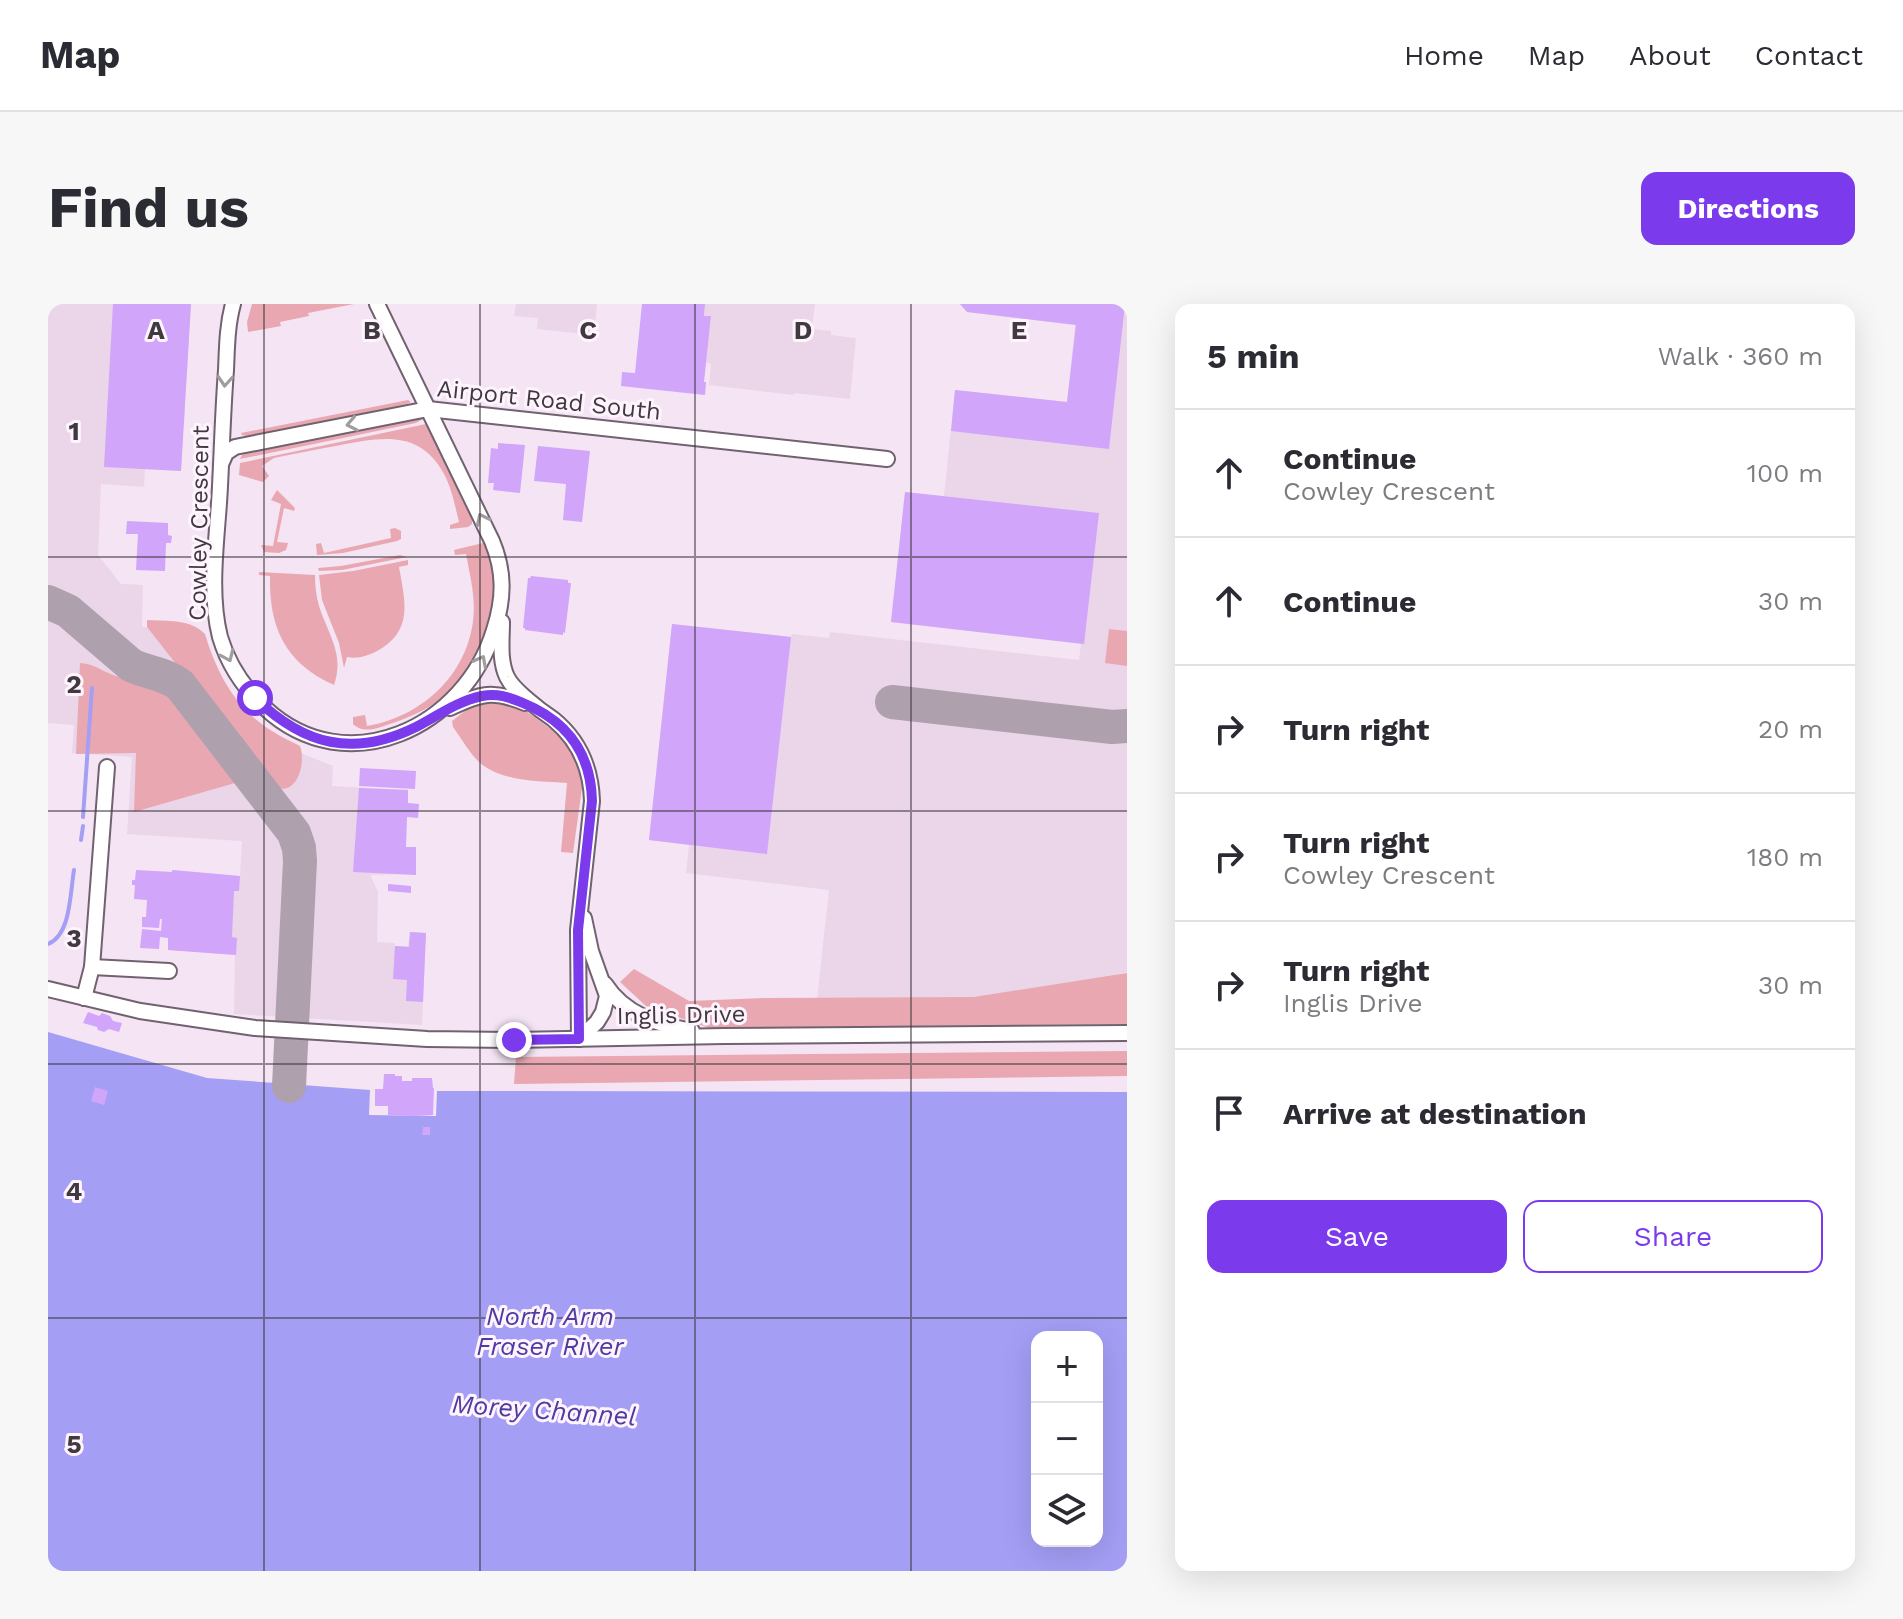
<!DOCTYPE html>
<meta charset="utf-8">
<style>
body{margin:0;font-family:"Work Sans",sans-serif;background:#f7f7f7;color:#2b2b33}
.controls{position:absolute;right:24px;bottom:24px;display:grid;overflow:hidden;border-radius:16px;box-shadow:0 8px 32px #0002}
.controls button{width:72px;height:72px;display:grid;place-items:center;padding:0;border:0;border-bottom:2px solid #e1e1e2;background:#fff;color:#2b2b33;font:40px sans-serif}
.stop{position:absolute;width:24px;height:24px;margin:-18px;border:6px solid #7c3aed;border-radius:50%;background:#fff}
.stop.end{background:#7c3aed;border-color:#fff;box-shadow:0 2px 8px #0008}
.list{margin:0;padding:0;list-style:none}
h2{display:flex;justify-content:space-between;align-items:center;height:104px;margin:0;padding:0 32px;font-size:34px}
h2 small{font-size:26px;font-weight:400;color:#7c7c81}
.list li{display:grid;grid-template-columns:52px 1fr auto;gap:24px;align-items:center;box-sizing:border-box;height:128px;padding:0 32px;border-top:2px solid #e1e1e2}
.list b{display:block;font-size:30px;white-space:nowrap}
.list p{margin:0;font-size:26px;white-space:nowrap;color:#7c7c81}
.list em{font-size:26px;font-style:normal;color:#7c7c81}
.actions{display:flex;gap:16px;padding:24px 32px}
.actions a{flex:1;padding:18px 0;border:2px solid #7c3aed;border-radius:16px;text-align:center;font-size:28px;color:#7c3aed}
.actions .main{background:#7c3aed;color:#fff}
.icon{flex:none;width:44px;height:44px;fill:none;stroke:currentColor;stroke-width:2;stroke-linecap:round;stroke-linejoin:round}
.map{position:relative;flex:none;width:1079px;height:1267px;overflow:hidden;border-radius:16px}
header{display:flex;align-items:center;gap:48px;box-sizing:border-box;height:112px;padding:0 40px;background:#fff;border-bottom:2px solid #e1e1e2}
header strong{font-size:38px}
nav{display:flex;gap:44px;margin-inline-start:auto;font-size:28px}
.intro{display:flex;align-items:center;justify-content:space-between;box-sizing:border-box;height:192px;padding:0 48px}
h1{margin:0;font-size:56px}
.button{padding:20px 36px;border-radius:16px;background:#7c3aed;color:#fff;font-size:28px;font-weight:700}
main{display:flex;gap:48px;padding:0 48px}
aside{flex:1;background:#fff;border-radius:16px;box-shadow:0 8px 32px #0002}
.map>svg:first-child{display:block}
.built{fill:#ebd5e9}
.green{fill:#e9a8b1}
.water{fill:#a49ef5;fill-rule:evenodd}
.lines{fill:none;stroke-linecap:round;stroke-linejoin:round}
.stream{stroke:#a49ef5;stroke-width:4}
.taxiway{stroke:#aea0ac;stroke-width:34}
.building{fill:#d0a5fa}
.minor-casing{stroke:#70626f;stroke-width:18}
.minor{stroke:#fff;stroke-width:14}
.oneway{stroke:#a09c9f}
.route{stroke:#7c3aed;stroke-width:10}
.grid{fill:none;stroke:#40393f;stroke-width:2;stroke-opacity:0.55}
.labels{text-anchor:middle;stroke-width:6;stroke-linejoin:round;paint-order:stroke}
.street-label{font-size:24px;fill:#40393f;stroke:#fef4fe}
.water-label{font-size:26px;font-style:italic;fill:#4e3ca1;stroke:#fef4fe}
.grid-label{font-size:26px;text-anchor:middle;font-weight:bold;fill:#40393f;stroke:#fef4fe;stroke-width:6;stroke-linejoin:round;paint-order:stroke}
</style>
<header>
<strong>Map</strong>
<nav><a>Home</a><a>Map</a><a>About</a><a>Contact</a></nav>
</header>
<div class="intro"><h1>Find us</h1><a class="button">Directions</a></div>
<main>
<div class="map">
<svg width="1079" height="1267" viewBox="0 0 1079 1267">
<rect width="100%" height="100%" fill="#f5e4f4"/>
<!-- built -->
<g class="built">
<path d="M0,0H143L133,167L97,165L96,183L53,180L50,251L73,280L95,281L94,323L145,327L183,395L235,440L255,450L285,462L284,482L360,486L356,570L322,571L330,588L329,638L347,639V642H360L362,628L378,629L374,721L186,710L187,651L120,646L124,566L192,572L194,537L79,530L84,453L24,449L26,421L0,419Z"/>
<path d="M468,0H549L546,31L489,25L490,14L466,12Z"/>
<path d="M657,0H767L764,25L783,27V31L808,34L802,95L746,89L745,91L661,81L663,60L658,58L663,13L656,12Z"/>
<path d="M912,0H1079V668L996,689L939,698L769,696L781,586L638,569L641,541L601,536L624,320L743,333L744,330L781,334L782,328L1031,356L1033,340L843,318L857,188L896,192L907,86L1019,98L1027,21L919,8Z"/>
</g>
<!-- green -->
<g class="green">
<path d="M204,0H306L260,9L261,12L232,18L233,22L200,28L199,18Z"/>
<path d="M360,96L363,98L359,100L202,133L194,131L193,129Z"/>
<path d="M369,114L375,115L368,119L192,155L194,151L200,148Z"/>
<path d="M378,120L424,214V220L420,223L402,225V221L411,218C407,202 404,185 396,170C372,126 335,133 293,141C271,145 249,149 226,154L214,162L221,172L215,178L191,171L192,159Z"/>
<path d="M229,186L247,204L246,207L236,204L229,238L240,239L238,246L231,249L216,248L213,241L225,242L233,200L223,196Z"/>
<path d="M347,224L353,227V235L349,237L295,249L269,251L268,240L273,239L276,249L343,234L342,225Z"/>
<path d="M435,239C464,281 436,354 404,386C389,401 365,412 345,419C332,423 316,431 305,420V413L317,411L319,422C372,413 418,373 425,317C428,294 422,272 418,250L407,251L406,246Z"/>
<path d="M352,251L359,253L294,266L271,267L270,264L293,262Z"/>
<path d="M360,256V261L351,263C357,297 366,327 329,347C319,352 311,355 299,353L296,364L291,339L274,296L271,271L305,267Z"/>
<path d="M211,268L267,271C267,281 268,292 271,302C280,330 297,351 286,381C237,359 221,324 222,272L211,271Z"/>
<path d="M99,316C119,317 143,315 157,330C169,370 188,405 224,427C233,433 243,437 252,442C259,461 247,498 222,480L99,323Z"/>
<path d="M1061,325L1079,327V362L1057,359Z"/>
<path d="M32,359C45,359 55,368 68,372C87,377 107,379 127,382L194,477L86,508L88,449L28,450Z"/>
<path d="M440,396L470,401L508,429L527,451L535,477L525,549L513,548L519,479C491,477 455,478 432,459C422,450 413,434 405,423L404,417L426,400Z"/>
<path d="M586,665L641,697L717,694L926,693L1079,669V720L661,724L598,702L572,678Z"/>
<path d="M1079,747V772L466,780L468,753Z"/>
</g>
<!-- water -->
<path class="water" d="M0,728L159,774L322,786L321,811L388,812L389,787L1079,788V1267H0ZM989,1033H1049V1237H989Z"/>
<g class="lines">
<!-- stream -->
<g class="stream">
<path d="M35,513L44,384"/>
<path d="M33,536L35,522"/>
<path d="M0,640C23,631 22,589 26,566"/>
</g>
<!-- taxiway -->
<g class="taxiway">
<path d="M0,298L20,307L83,361C99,369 117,369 132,381L246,529L251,544L252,557L241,782"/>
<path d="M844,398L1064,423L1079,422"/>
</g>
</g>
<!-- building -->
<g class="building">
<path d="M65,0H143L133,167L56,163Z"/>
<path d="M594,0H657L656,12H663L656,78H658L657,91L573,82L574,68L587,69Z"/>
<path d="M912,0H1077L1061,145L903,127L907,86L1019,98L1028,21L919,8Z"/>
<path d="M450,139L477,141L472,189L445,186L446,179H440L443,144L450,145Z"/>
<path d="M490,142L542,147L534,218L515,216L518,180L486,177Z"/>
<path d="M857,188L1051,209L1036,340L843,318Z"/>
<path d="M79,217L120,219V231L124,232L123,239H118L117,267L88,266L90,230H78Z"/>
<path d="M483,272L520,276V279H523L517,329L515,328V331L477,326V324H475L480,274H482Z"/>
<path d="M624,320L743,333L719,550L601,536Z"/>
<path d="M312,464L368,467L367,485L311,482Z"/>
<path d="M311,484L360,486V499L371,500L370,514L359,513L358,543H368V571L305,568Z"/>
<path d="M88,566L124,568V566L192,572L191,587H186L184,633L189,634L188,651L120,646V634L112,633L111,645L92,644L94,625L113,627L114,615H112L111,624L94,623V613H98L99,596L86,595L87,581H84V576H87Z"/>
<path d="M340,580L363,582V589L340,587Z"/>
<path d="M362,628L378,629L375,698L358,697L359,676L345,675L347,642L361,643Z"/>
<path d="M40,708L51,712L54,709L62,712L65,717L74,719L71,728L61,725L56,728L50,726L49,723L35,719Z"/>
<path d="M336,770H347V772H354V777H364V774H384L385,784H386L385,811L366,812L340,811V802H327V785H335Z"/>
<path d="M47,783L60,787L56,801L43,797Z"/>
<path d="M375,823H382V831H374Z"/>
</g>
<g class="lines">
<!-- minor casing -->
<g class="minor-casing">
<g id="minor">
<path d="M185,0C179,22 179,44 178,66C175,105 174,143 172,182C170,229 160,286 172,333C180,360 196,384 217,404C299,480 417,423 446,326C456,295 457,268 444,237L329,0"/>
<path d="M174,158L178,149L187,143L380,105L839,155"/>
<path d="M454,318C454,335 451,356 459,373C464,383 472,389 480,396C488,403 496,409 505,415C531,436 543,464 544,497L530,626L531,735"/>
<path d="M402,404C433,389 445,386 477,399"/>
<path d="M44,663L121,667"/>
<path d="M557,680C576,710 610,721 644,727"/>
<path d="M0,685L92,707L207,724L379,735L466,736L676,732L1079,729"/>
<path d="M36,694L44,663L59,463"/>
<path d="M531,735L549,718L555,708L559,692L543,647L536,614"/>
</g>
</g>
<!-- minor -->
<use href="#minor" class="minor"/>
</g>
<!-- one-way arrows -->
<defs><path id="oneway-chevron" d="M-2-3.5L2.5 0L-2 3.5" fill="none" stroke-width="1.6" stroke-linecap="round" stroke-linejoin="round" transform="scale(2)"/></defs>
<g class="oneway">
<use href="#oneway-chevron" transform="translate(177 77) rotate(94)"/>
<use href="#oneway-chevron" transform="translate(304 120) rotate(169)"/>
<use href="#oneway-chevron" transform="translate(434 215) rotate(-116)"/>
<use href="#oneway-chevron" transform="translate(180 352) rotate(66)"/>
<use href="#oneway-chevron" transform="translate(433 357) rotate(-62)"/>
</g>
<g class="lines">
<!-- route -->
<path class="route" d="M207,394C256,441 305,454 368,423C389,412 410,397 434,392C449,389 461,393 475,399C519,417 543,449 544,497L530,626L531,735L466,736"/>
</g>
<!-- grid -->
<path class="grid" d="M216,0V1267M432,0V1267M647,0V1267M863,0V1267M0,253H1079M0,507H1079M0,760H1079M0,1014H1079"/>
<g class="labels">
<!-- street labels -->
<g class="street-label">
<text transform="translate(501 96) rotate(6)" y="8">Airport Road South</text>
<text transform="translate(151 219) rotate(-89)" y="8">Cowley Crescent</text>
<text transform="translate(633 711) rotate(-1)" y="8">Inglis Drive</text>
</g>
<!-- water labels -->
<g class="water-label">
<text x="502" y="1021">North Arm<tspan x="502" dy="30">Fraser River</tspan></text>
<text transform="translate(496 1106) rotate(4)" y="9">Morey Channel</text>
</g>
</g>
<g class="grid-label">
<text x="108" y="35">A</text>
<text x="324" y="35">B</text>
<text x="540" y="35">C</text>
<text x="755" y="35">D</text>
<text x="971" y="35">E</text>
<text x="26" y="136">1</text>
<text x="26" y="389">2</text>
<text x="26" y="643">3</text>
<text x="26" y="896">4</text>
<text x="26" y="1149">5</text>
</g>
</svg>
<div class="controls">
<button>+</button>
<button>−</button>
<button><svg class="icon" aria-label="layers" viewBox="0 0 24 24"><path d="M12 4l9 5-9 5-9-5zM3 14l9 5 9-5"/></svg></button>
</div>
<div class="stop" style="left:207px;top:394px"></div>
<div class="stop end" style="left:466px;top:736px"></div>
</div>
<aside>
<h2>5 min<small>Walk · 360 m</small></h2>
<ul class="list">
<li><svg class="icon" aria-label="ahead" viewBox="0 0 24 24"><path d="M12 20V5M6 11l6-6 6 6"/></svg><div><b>Continue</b><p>Cowley Crescent</p></div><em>100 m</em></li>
<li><svg class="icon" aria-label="ahead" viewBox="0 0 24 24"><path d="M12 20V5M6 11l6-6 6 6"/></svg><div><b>Continue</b></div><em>30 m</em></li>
<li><svg class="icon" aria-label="right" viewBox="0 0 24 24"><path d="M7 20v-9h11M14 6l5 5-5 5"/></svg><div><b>Turn right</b></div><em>20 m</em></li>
<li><svg class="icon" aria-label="right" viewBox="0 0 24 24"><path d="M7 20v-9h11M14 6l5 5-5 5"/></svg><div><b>Turn right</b><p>Cowley Crescent</p></div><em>180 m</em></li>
<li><svg class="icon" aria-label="right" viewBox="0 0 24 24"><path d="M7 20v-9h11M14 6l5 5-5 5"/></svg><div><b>Turn right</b><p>Inglis Drive</p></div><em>30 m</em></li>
<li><svg class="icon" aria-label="arrive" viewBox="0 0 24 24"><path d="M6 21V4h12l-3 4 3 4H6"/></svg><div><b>Arrive at destination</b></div></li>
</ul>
<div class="actions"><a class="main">Save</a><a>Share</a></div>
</aside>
</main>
